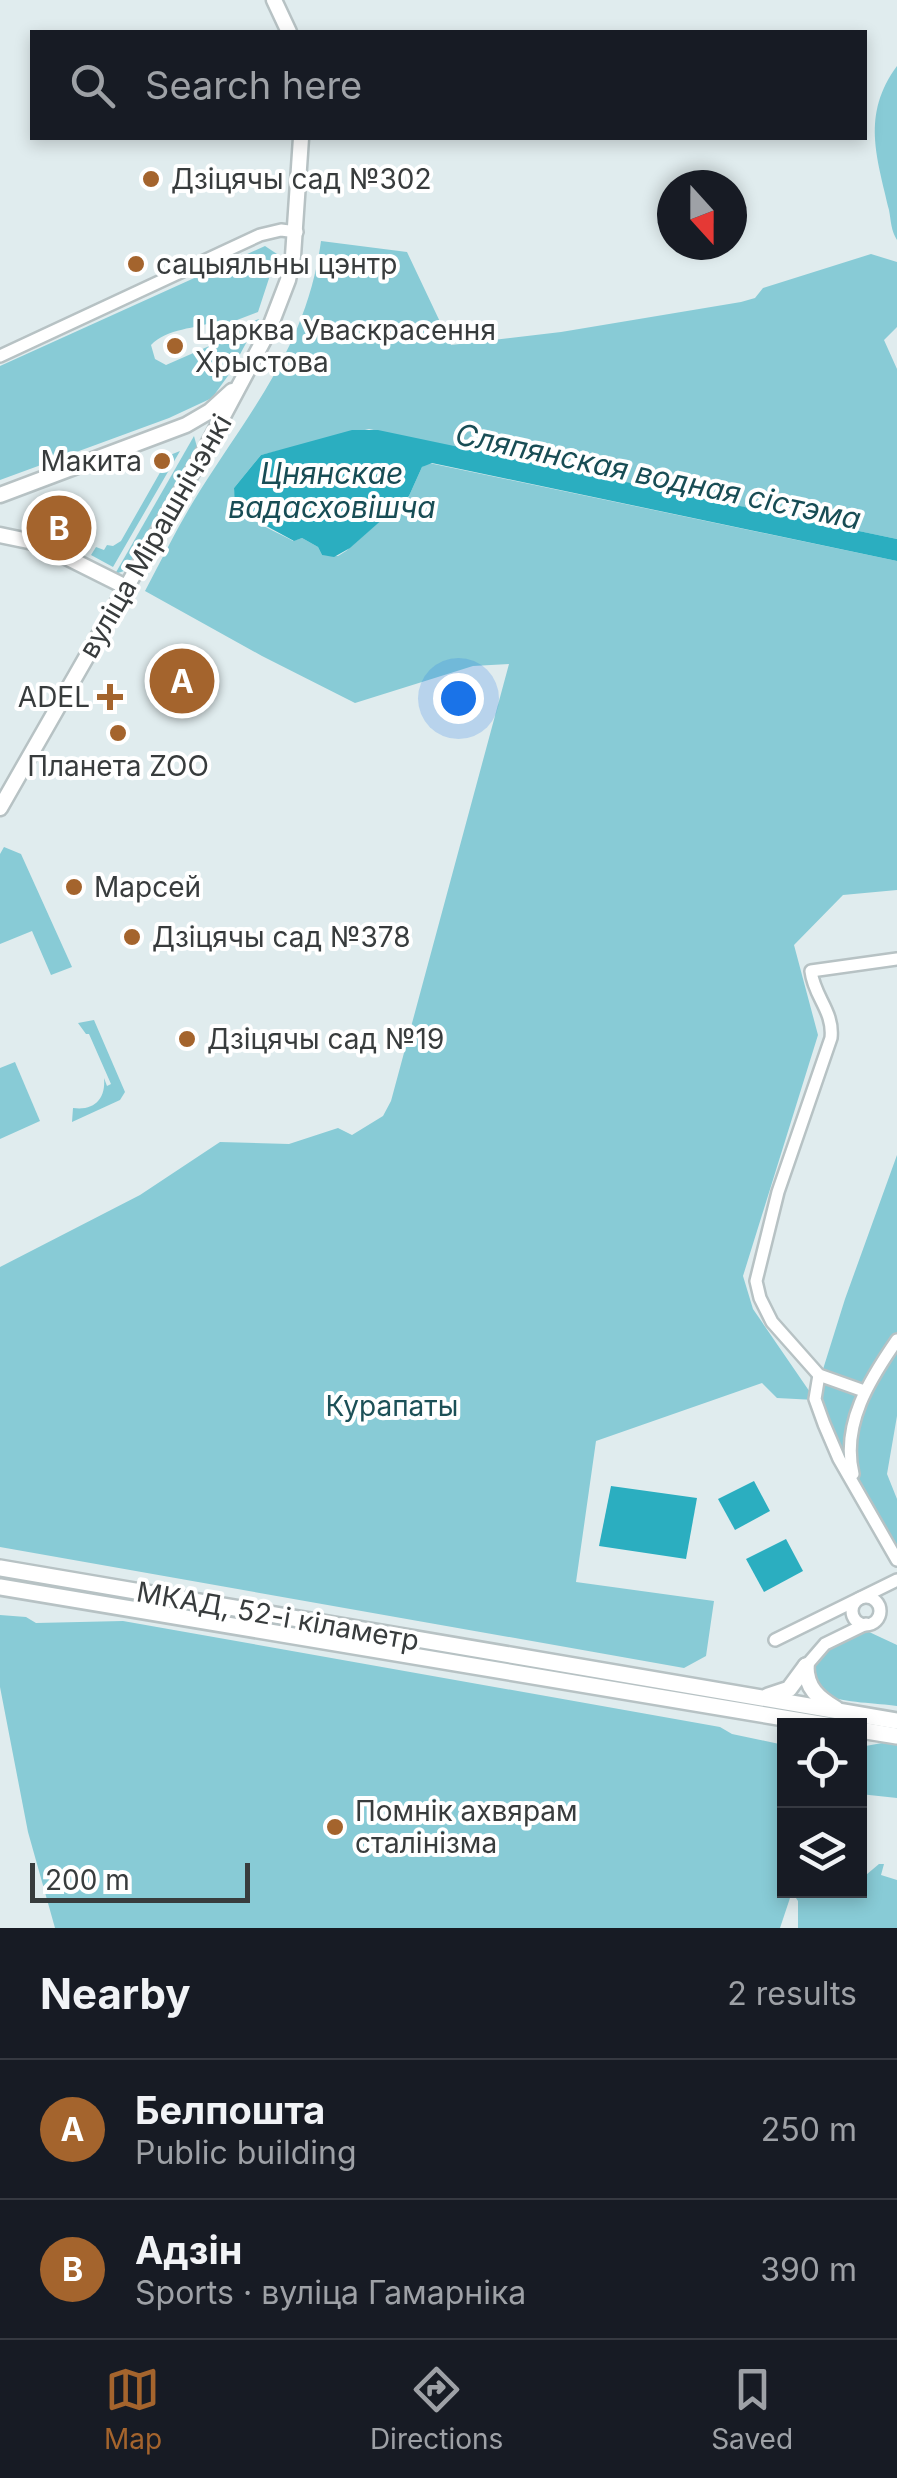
<!DOCTYPE html>
<meta charset="utf-8">
<style>
body{margin:0;font-family:Inter,sans-serif;background:#242831;color:#f1f3f6}
.controls{position:absolute;right:30px;bottom:30px;display:grid;overflow:hidden;border-radius:0px;box-shadow:0 5px 15px #0003}
.controls button{width:90px;height:90px;display:grid;place-items:center;padding:0;border:0;border-bottom:2px solid #363941;background:#171b24;color:#f1f3f6;font:50px sans-serif}
.compass{position:absolute;left:657px;top:170px;width:90px;height:90px;border-radius:50%;background:#171b24;box-shadow:0 5px 15px #0003;rotate:159deg}
.scale{position:absolute;left:30px;bottom:25px;width:220px;box-sizing:border-box;padding-left:10px;border:5px solid #383c3d;border-top:0;font-size:28px;line-height:35px;white-space:nowrap;color:#383c3d;-webkit-text-stroke:8px #fff;paint-order:stroke}
.you{position:absolute;left:458px;top:698px;width:35px;height:35px;margin:-25px;border:8px solid #fff;border-radius:50%;background:#1a73e8;box-shadow:0 0 0 15px #1a73e833}
.badge{display:grid;place-items:center;width:65px;height:65px;border-radius:50%;background:#a4642d;color:#fff;font-size:32px;font-weight:700}
.pin{position:absolute;translate:-50% -50%;border:5px solid #fff;box-shadow:0 2px 10px #0006}
.list{margin:0;padding:0;list-style:none}
h2{display:flex;justify-content:space-between;align-items:center;height:130px;margin:0;padding:0 40px;font-size:42px}
h2 small{font-size:32px;font-weight:400;color:#9ea1a6}
.list li{display:grid;grid-template-columns:65px 1fr auto;gap:30px;align-items:center;box-sizing:border-box;height:140px;padding:0 40px;border-top:2px solid #363941}
.list b{display:block;font-size:38px;white-space:nowrap}
.list p{margin:0;font-size:32px;white-space:nowrap;color:#9ea1a6}
.list em{font-size:32px;font-style:normal;color:#9ea1a6}
.icon{flex:none;width:55px;height:55px;fill:none;stroke:currentColor;stroke-width:2;stroke-linecap:round;stroke-linejoin:round}
.map{position:relative;flex:none;width:897px;height:1928px;overflow:hidden}
.search{position:absolute;background:#171b24;box-shadow:0 5px 15px #0003;left:30px;right:30px;top:30px;height:110px;display:flex;align-items:center;gap:25px;box-sizing:border-box;padding:0 35px;border-radius:0px;color:#9ea1a6;font-size:38px}
.sheet{height:410px;background:#171b24}
nav{display:flex;justify-content:space-around;align-items:center;box-sizing:border-box;height:140px;border-top:2px solid #363941;background:#171b24;font-size:28px;color:#9ea1a6}
nav a{display:grid;justify-items:center;gap:5px}
nav .on{color:#a4642d}
.map>svg:first-child{display:block}
.green{fill:#88cbd6}
.water{fill:#2baec0}
.lines{fill:none;stroke-linecap:round;stroke-linejoin:round}
.minor-casing{stroke:#b7c2c4;stroke-width:16}
.major-casing{stroke:#b7c2c4;stroke-width:19}
.highway-casing{stroke:#b7c2c4;stroke-width:20}
.minor{stroke:#fff;stroke-width:11}
.major{stroke:#fff;stroke-width:14}
.highway{stroke:#fff;stroke-width:15}
.poi-dot{fill:#a4642d;stroke:#fff;stroke-width:4}
.labels{text-anchor:middle;stroke-width:8;stroke-linejoin:round;paint-order:stroke}
.poi-label{font-size:28px;fill:#383c3d;stroke:#fff;text-anchor:start}
.street-label{font-size:28px;fill:#383c3d;stroke:#fff}
.park-label{font-size:28px;fill:#1c5057;stroke:#fff}
.water-label{font-size:30px;font-style:italic;fill:#184d55;stroke:#fff}
</style>
<div class="map">
<svg width="897" height="1928" viewBox="0 0 897 1928">
<rect width="100%" height="100%" fill="#e0ecee"/>
<!-- green -->
<g class="green">
<path d="M897,66V240C891,231 891,221 889,210C877,157 861,115 897,66Z"/>
<path d="M321,241L407,252L451,345L561,332L741,302L755,298L763,288L871,254L897,262V327L884,340L897,369V539L369,429L261,455L234,488C237,519 268,527 293,541L302,538L318,547L322,555L338,556L346,551L409,496L422,467L429,463L897,561V890L843,895L794,945L818,1035L743,1276L753,1309L814,1398L845,1299L897,1155V1340L856,1415L854,1480L815,1400L777,1398L762,1383L596,1441L576,1582L714,1601L706,1656L684,1668L0,1547V1267L140,1195L220,1142L289,1144L338,1128L352,1135L383,1116L391,1101L509,664L473,666L355,703L262,656L145,591C163,557 180,522 201,489C254,406 307,343 321,241Z"/>
<path d="M265,246L277,254L258,312L224,325L216,321C196,329 167,328 151,345L155,359L166,365L223,340L226,331L259,319L230,373L212,398L169,418L0,480V366Z"/>
<path d="M194,436L197,447L127,570L115,574Z"/>
<path d="M180,451L113,567L91,555L96,547L104,550L107,545L113,546L121,541L170,455Z"/>
<path d="M4,847L21,854L72,967L51,975L32,931L0,944V854Z"/>
<path d="M94,1020L125,1092L120,1100L72,1122L73,1108C94,1111 106,1099 104,1078L107,1086L111,1084L89,1034H86L78,1023Z"/>
<path d="M15,1062L40,1121L0,1139V1068Z"/>
<path d="M897,1350V1416L887,1474L897,1499V1552C884,1529 868,1506 859,1482C843,1441 867,1379 897,1350Z"/>
<path d="M0,1615L26,1617L36,1623L123,1621L720,1727L732,1734L784,1745V1890H860V1880L879,1864H884L881,1875L897,1880V1928H798V1901L792,1892L780,1928H55L28,1832L0,1687Z"/>
<path d="M867,1631L897,1645V1706C878,1703 843,1703 827,1695C820,1692 816,1684 814,1677C806,1653 849,1636 867,1631Z"/>
<path d="M882,1743L897,1744V1798L860,1794V1747Z"/>
</g>
<!-- water -->
<g class="water">
<path d="M352,430H378L897,539V561L432,463L422,467L409,496L350,548L334,557L322,555L318,547L302,538L294,541L250,517L235,504L234,488L261,455Z"/>
<path d="M754,1481L770,1511L735,1530L718,1499Z"/>
<path d="M611,1486L697,1498L686,1559L599,1546Z"/>
<path d="M786,1539L803,1571L764,1592L746,1559Z"/>
</g>
<g class="lines">
<!-- minor casing -->
<g class="minor-casing">
<g id="minor">
<path d="M0,356L260,235L281,230L297,232"/>
<path d="M819,1375L815,1399L824,1424L839,1459L897,1560"/>
<path d="M864,1391L819,1375L772,1322L760,1298L756,1281L778,1192L831,1038C834,1011 814,997 811,971L897,959"/>
<path d="M853,1474C841,1424 870,1379 897,1340"/>
<circle cx="866" cy="1611" r="14"/>
<path d="M775,1640L897,1580"/>
<path d="M806,1666L825,1644L866,1624"/>
</g>
</g>
<!-- major casing -->
<g class="major-casing">
<g id="major">
<path d="M274,0L289,32"/>
<path d="M0,495L186,425L210,411L232,391"/>
<path d="M0,535L38,543L126,587"/>
<path d="M0,808L205,450L268,332L288,280L293,256L301,138"/>
</g>
</g>
<!-- highway casing -->
<g class="highway-casing">
<g id="highway">
<path d="M0,1568L897,1721"/>
<path d="M0,1587L832,1726"/>
<path d="M806,1666C806,1688 818,1698 836,1709"/>
<path d="M768,1696L789,1689L806,1666"/>
<path d="M860,1730L897,1736"/>
</g>
</g>
<!-- minor -->
<use href="#minor" class="minor"/>
<!-- major -->
<use href="#major" class="major"/>
<!-- highway -->
<use href="#highway" class="highway"/>
</g>
<!-- markers -->
<g class="poi-dot">
<circle cx="151" cy="179" r="10"/>
<circle cx="136" cy="264" r="10"/>
<circle cx="175" cy="346" r="10"/>
<circle cx="162" cy="461" r="10"/>
<path d="M105 682h10v10h10v10h-10v10h-10v-10h-10v-10h10z"/>
<circle cx="118" cy="733" r="10"/>
<circle cx="74" cy="887" r="10"/>
<circle cx="132" cy="937" r="10"/>
<circle cx="187" cy="1039" r="10"/>
<circle cx="335" cy="1827" r="10"/>
</g>
<g class="labels">
<!-- poi labels -->
<g class="poi-label">
<text x="171" y="189">Дзіцячы сад №302</text>
<text x="156" y="274">сацыяльны цэнтр</text>
<text x="195" y="340">Царква Уваскрасення<tspan x="195" dy="32">Хрыстова</tspan></text>
<text x="142" y="471" text-anchor="end">Макита</text>
<text x="90" y="707" text-anchor="end">ADEL</text>
<text x="118" y="776" text-anchor="middle">Планета ZOO</text>
<text x="94" y="897">Марсей</text>
<text x="152" y="947">Дзіцячы сад №378</text>
<text x="207" y="1049">Дзіцячы сад №19</text>
<text x="355" y="1821">Помнік ахвярам<tspan x="355" dy="32">сталінізма</tspan></text>
</g>
<!-- street labels -->
<g class="street-label">
<text transform="translate(155 536) rotate(-60)" y="10">вуліца Мірашнічэнкі</text>
<text transform="translate(278 1616) rotate(10)" y="10">МКАД, 52-і кіламетр</text>
</g>
<!-- park labels -->
<g class="park-label">
<text x="392" y="1416">Курапаты</text>
</g>
<!-- water labels -->
<g class="water-label">
<text x="332" y="484">Цнянскае<tspan x="332" dy="34">вадасховішча</tspan></text>
<text transform="translate(658 477) rotate(12)" y="10">Сляпянская водная сістэма</text>
</g>
</g>
</svg>
<div class="controls">
<button><svg class="icon" aria-label="locate" viewBox="0 0 24 24"><circle cx="12" cy="12" r="6"/><path d="M12 2v4M12 18v4M2 12h4M18 12h4"/></svg></button>
<button><svg class="icon" aria-label="layers" viewBox="0 0 24 24"><path d="M12 4l9 5-9 5-9-5zM3 14l9 5 9-5"/></svg></button>
</div>
<svg class="compass" viewBox="-18 -18 36 36"><path d="M0-13l5 13h-10z" fill="#e53935"/><path d="M0 13l5-13h-10z" fill="#9ea1a6"/></svg>
<div class="scale">200 m</div>
<div class="you"></div>
<div class="pin badge" style="left:182px;top:681px">A</div>
<div class="pin badge" style="left:59px;top:528px">B</div>
<div class="search"><svg class="icon" aria-label="search" viewBox="0 0 24 24"><circle cx="10" cy="10" r="6"/><path d="M15 15l6 6"/></svg>Search here</div>
</div>
<section class="sheet">
<h2>Nearby<small>2 results</small></h2>
<ul class="list">
<li><span class="badge">A</span><div><b>Белпошта</b><p>Public building</p></div><em>250 m</em></li>
<li><span class="badge">B</span><div><b>Адзін</b><p>Sports · вуліца Гамарніка</p></div><em>390 m</em></li>
</ul>
</section>
<nav>
<a class="on"><svg class="icon" aria-label="map" viewBox="0 0 24 24"><path d="M3 6l6-2 6 2 6-2v14l-6 2-6-2-6 2zM9 4v14M15 6v14"/></svg>Map</a>
<a><svg class="icon" aria-label="directions" viewBox="0 0 24 24"><path d="M12 3l9 9-9 9-9-9zM9 14v-3h6M13 9l2 2-2 2"/></svg>Directions</a>
<a><svg class="icon" aria-label="saved" viewBox="0 0 24 24"><path d="M7 4h10v16l-5-4-5 4z"/></svg>Saved</a>
</nav>
